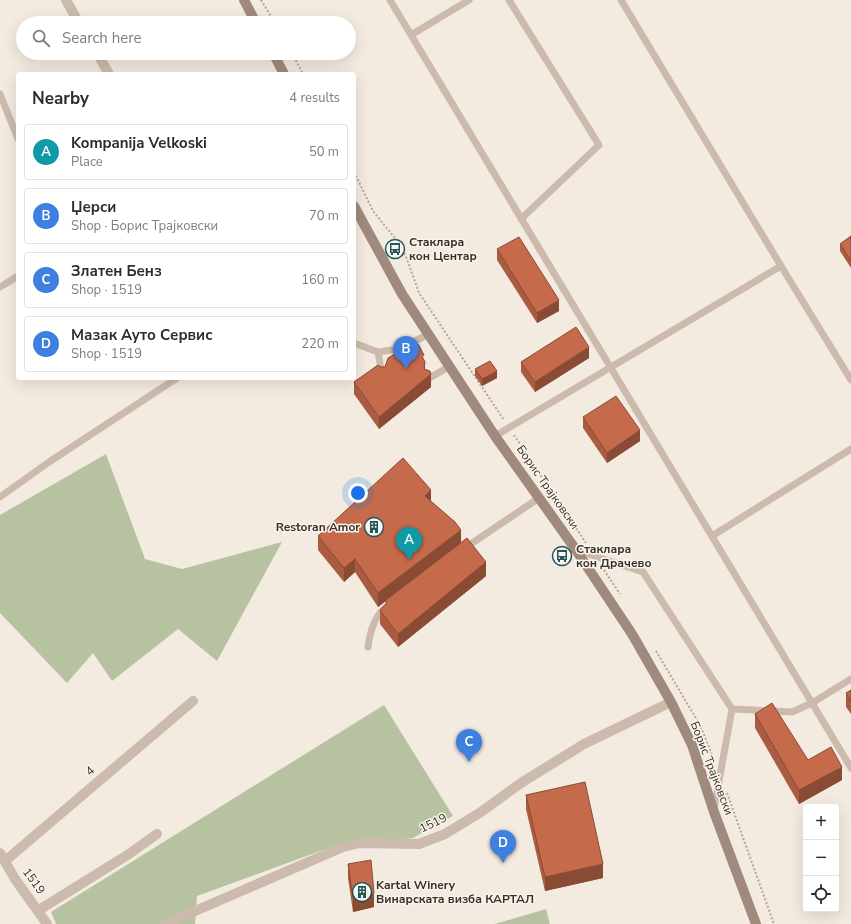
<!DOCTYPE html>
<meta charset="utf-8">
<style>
body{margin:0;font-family:"Nunito Sans",sans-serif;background:#f2f2f3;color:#2b2b33}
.controls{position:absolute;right:12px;bottom:12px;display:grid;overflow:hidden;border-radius:4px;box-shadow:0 4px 16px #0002}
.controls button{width:36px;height:36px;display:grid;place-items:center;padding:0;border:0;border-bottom:1px solid #e1e1e2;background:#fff;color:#2b2b33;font:20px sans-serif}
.you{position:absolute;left:358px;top:493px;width:14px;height:14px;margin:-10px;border:3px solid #fff;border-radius:50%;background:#1a73e8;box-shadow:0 0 0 6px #1a73e833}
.badge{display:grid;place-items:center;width:26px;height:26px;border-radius:50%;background:#20575c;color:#fff;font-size:13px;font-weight:700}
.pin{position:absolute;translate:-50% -33px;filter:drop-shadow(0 1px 2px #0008)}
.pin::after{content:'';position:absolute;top:21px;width:14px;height:12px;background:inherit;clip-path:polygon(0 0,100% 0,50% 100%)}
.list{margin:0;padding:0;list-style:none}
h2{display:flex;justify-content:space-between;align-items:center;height:52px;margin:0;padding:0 16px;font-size:17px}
h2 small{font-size:13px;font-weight:400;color:#7c7c81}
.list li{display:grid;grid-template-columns:26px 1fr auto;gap:12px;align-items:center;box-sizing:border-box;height:56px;margin:0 8px 8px;padding:0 8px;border:1px solid #e1e1e2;border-radius:4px}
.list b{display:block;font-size:15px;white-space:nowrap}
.list p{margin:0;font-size:13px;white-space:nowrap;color:#7c7c81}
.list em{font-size:13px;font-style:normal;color:#7c7c81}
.icon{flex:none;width:22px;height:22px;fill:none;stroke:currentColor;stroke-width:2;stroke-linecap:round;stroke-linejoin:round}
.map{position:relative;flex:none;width:851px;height:924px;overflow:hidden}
.search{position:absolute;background:#fff;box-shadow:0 4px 16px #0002;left:16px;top:16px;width:340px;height:44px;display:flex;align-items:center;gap:10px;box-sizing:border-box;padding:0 14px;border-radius:22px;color:#7c7c81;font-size:15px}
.panel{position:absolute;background:#fff;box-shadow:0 4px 16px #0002;left:16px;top:72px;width:340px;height:308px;border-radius:4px}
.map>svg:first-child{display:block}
.green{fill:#b7c3a0}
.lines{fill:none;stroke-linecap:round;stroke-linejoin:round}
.path{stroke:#b8a596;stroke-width:2;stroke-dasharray:2 2;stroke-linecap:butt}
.service{stroke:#ccbbac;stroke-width:7}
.minor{stroke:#ccbbac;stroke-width:10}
.secondary{stroke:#a08a7d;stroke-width:10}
.wall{fill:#a95c41}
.shaded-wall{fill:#8a4b35}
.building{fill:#c56b4c;stroke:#8a4b35}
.labels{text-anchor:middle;stroke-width:3;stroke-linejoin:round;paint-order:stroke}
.poi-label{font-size:12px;font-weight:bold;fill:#3a302b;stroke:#faf4ed;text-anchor:start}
.street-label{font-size:12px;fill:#3a302b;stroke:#faf4ed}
</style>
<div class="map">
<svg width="851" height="924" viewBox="0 0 851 924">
<rect width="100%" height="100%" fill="#f3eae0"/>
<!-- green -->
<g class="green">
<path d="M106,454L145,559L182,569L282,542L217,661L178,629L112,681L93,653L67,683L0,613V515Z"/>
<path d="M384,705L453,816L413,838L323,850L197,896L195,924H56L51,912Z"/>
<path d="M546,909L550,924H495Z"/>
</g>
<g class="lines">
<!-- path -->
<g class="path">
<path d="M261,0L275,23"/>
<path d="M292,53L303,74"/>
<path d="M354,172L373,211L398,242L407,259L419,293L504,420"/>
<path d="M514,435L586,543"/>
<path d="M604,570L620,594"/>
<path d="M656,651L700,725L713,757"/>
<path d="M727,793L774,924"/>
</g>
<!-- service -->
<g class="service">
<path d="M390,0L851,768"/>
<path d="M509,0L599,145L521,219"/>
<path d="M621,0L781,266"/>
<path d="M411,35L469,0"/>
<path d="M0,94L18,139"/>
<path d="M0,287L18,276"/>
<path d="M354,343L378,352L399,349L429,334"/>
<path d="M378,352L382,375"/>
<path d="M428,379L450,366"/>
<path d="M495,436L781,266L851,380"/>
<path d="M0,497L49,462L177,378"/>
<path d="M712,536L851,449"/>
<path d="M465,548L539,498"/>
<path d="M576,550L643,572L732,709L714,809"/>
<path d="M368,647C370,632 374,616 386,607"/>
<path d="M732,709L792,712L812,703L851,679"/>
</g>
<!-- minor -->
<g class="minor">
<path d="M66,0L79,23"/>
<path d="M97,53L109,74"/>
<path d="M0,853L15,879L47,924"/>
<path d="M5,861L193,701"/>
<path d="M39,910L129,854L157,834"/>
<path d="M165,924L343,847L360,843L419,844L445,834L481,812L521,783L584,744L671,702"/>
</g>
<!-- secondary -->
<g class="secondary">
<path d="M244,0L256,23"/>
<path d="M273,53L284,74"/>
<path d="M354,206L402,294L495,436L576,550L632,634L671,702L692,745L714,812L756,924"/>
</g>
</g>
<!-- wall -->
<g class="wall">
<path d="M851,236V268L840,251V244Z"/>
<path d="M497,249L559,311L537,323L497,260Z"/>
<path d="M589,358L535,392L521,372V362Z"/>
<path d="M424,359L425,369L431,387L379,429L354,394V382L381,367Z"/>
<path d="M475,369L497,378L482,386L475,376Z"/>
<path d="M583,417L640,441L607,463L583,428Z"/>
<path d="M431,502L486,576L398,647L380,624V610L386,604V601L378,607L355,572L344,582L318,550V536Z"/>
<path d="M851,690V714L846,707V693Z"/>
<path d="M755,714L808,760L842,780L799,804L755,728Z"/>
<path d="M526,795L603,878L545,891L526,809Z"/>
<path d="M348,864L374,907L353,912L348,878Z"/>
</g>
<!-- shaded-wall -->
<g class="shaded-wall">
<path d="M559,300V311L537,323V313Z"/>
<path d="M589,347V358L535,392V382Z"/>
<path d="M425,362V375L431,374V387L379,429V417L424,369Z"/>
<path d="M497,371V378L482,386V379Z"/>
<path d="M640,430V441L607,463V453Z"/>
<path d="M431,490V504L425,496Z"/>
<path d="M461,530V544L378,607V593Z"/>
<path d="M355,559V572L344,582V568Z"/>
<path d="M486,562V576L398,647V634Z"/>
<path d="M842,767V780L799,804V790Z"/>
<path d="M603,864V878L545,891V877Z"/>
<path d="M374,893V907L353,912V898Z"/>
</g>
<!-- building -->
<g class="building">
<path d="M851,236V261L840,244Z"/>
<path d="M519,237L559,300L537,313L497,249Z"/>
<path d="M576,327L589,347L535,382L521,362Z"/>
<path d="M413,343L418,344L424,355L422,356L425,362L424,369L430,371L431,374L379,417L354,382L378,365L381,367H385L388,358Z"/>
<path d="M490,361L497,371L482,379L475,369Z"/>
<path d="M616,396L640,430L607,453L583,417Z"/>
<path d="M403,458L431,490L425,496L455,522L461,530L378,593L355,559L344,568L318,536Z"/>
<path d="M467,538L486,562L398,634L380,610L386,604V600Z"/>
<path d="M851,690V701L846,693Z"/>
<path d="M772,703L808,760L831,747L842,767L799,790L755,714Z"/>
<path d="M585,782L603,864L545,877L526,795Z"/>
<path d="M371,860L374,893L353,898L348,864Z"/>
</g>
<!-- icons -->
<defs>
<g id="bus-ring" transform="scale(1)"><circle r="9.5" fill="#faf4ed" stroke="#20575c" stroke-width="1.5"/><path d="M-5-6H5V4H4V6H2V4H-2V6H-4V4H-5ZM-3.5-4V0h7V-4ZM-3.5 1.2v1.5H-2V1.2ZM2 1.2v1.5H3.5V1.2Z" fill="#20575c"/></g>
<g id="building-ring" transform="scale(1)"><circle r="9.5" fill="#faf4ed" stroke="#20575c" stroke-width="1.5"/><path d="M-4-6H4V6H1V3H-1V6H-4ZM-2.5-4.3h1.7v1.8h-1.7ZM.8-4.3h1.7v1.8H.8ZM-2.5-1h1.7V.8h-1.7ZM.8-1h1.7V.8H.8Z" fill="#20575c"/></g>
</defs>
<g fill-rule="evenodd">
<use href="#bus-ring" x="395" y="249"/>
<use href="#building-ring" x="374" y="527"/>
<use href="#bus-ring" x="562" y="556"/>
<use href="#building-ring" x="362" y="892"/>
</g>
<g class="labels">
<!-- poi labels -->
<g class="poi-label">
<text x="409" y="246">Стаклара<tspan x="409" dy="14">кон Центар</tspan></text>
<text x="360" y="531" text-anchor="end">Restoran Amor</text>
<text x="576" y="553">Стаклара<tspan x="576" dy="14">кон Драчево</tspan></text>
<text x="376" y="889">Kartal Winery<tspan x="376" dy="14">Винарската визба КАРТАЛ</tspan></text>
</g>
<!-- street labels -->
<g class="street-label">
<text transform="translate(548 487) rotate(55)" y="4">Борис Трајковски</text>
<text transform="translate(712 768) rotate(69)" y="4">Борис Трајковски</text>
<text transform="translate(90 771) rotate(-40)" y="4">4</text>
<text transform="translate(433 823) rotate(-25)" y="4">1519</text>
<text transform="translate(34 881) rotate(54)" y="4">1519</text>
</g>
</g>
</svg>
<div class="controls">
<button>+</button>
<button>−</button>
<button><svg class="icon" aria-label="locate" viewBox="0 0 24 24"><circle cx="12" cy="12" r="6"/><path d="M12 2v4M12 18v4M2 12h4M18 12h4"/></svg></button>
</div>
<div class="you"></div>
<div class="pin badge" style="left:409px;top:560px;background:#0f9aa8">A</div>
<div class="pin badge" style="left:406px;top:369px;background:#3f7fe0">B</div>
<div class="pin badge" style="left:469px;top:762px;background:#3f7fe0">C</div>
<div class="pin badge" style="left:503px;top:863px;background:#3f7fe0">D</div>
<div class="search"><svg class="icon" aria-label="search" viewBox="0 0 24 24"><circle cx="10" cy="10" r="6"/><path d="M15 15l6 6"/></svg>Search here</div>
<section class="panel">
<h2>Nearby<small>4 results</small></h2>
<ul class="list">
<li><span class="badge" style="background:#0f9aa8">A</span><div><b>Kompanija Velkoski</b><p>Place</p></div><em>50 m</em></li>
<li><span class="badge" style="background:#3f7fe0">B</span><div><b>Џерси</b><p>Shop · Борис Трајковски</p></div><em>70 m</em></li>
<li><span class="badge" style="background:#3f7fe0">C</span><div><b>Златен Бенз</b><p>Shop · 1519</p></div><em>160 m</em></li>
<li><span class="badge" style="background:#3f7fe0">D</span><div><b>Мазак Ауто Сервис</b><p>Shop · 1519</p></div><em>220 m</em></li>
</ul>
</section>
</div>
